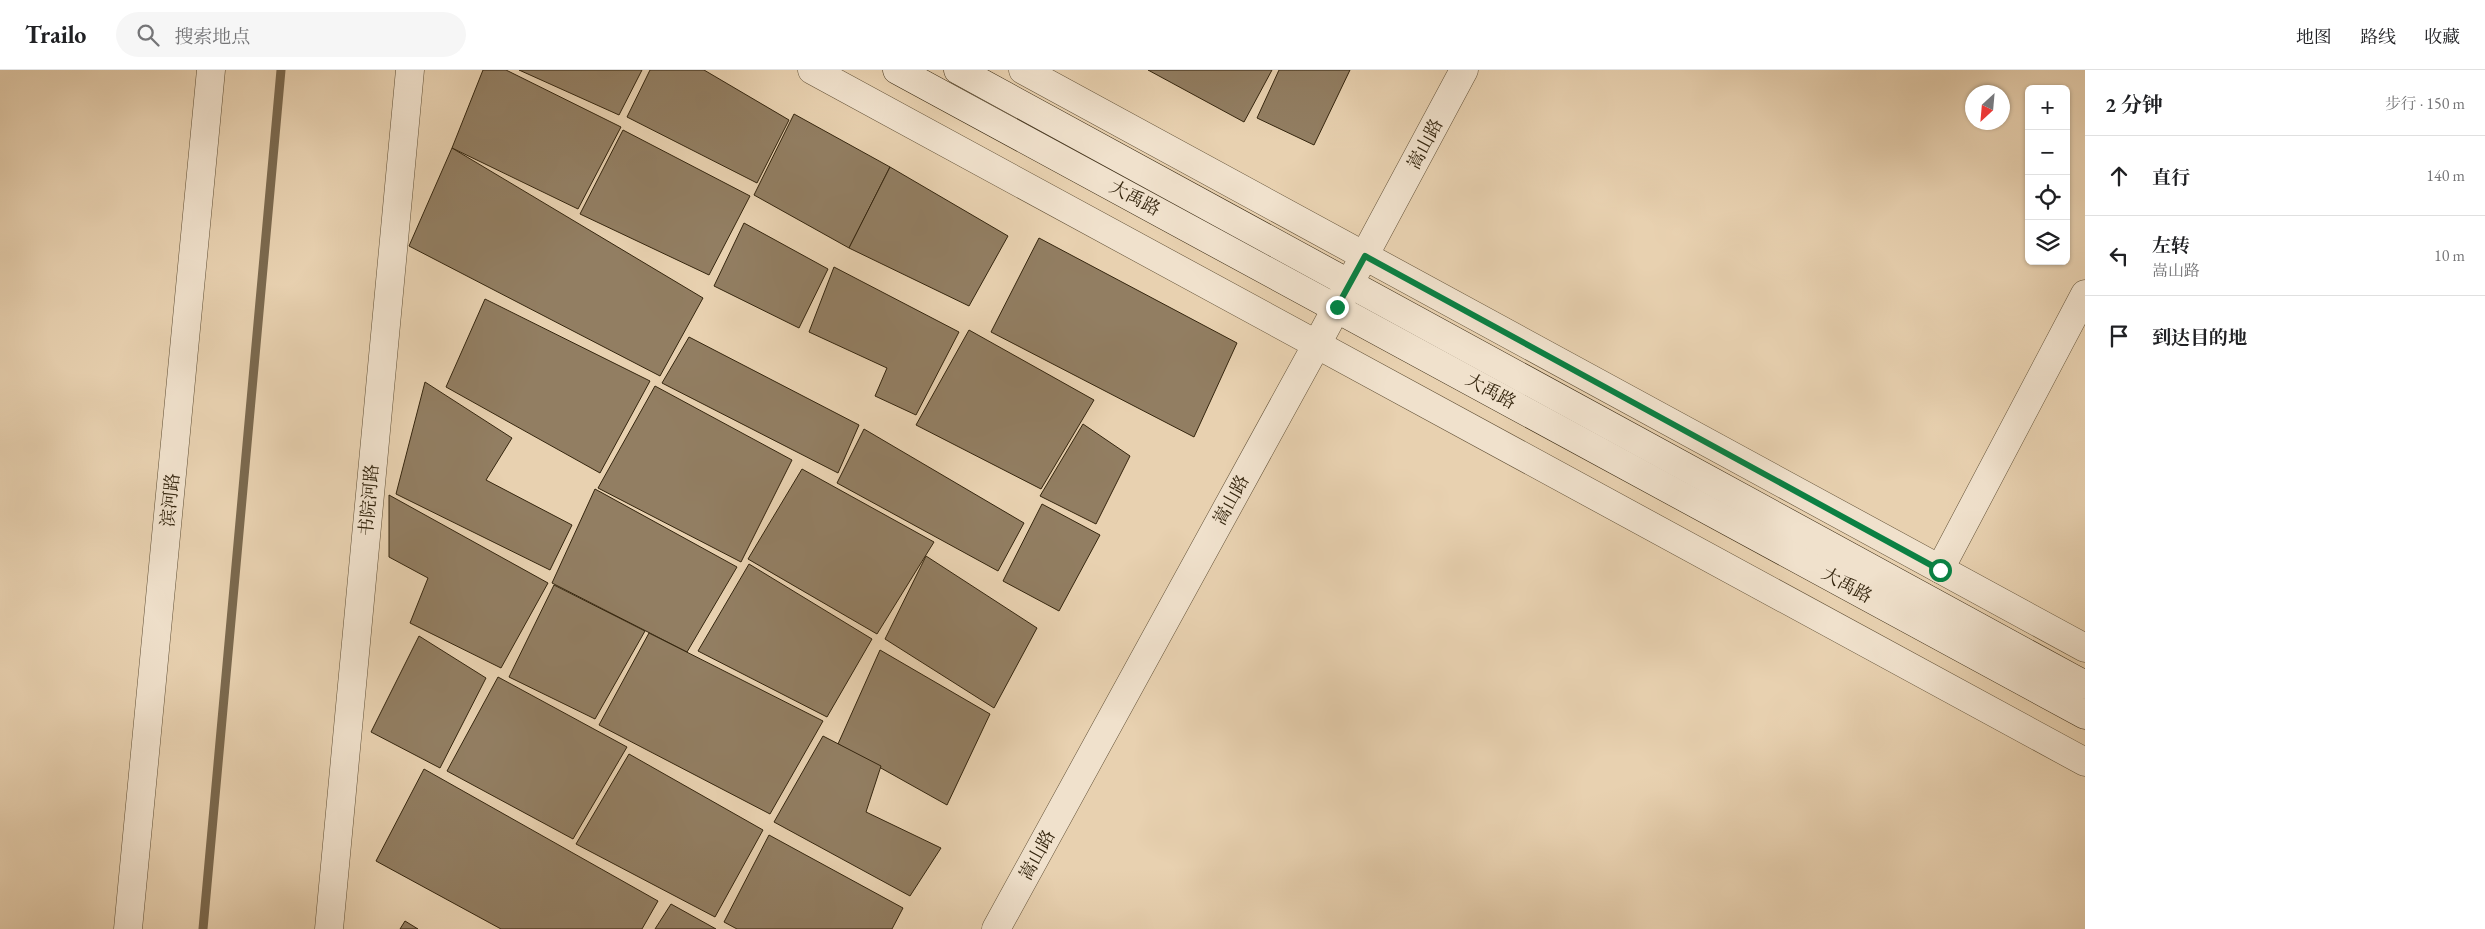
<!DOCTYPE html>
<html lang="zh">
<meta charset="utf-8">
<style>
body{margin:0;font-family:"EB Garamond","Noto Serif SC",serif;background:#f6f6f6;color:#202124}
.controls{position:absolute;right:15px;top:15px;display:grid;overflow:hidden;border-radius:8px;box-shadow:0 1px 4px #0004}
.controls button{width:45px;height:45px;display:grid;place-items:center;padding:0;border:0;border-bottom:1px solid #e0e0e0;background:#fff;color:#202124;font:25px sans-serif}
.compass{position:absolute;left:1965px;top:15px;width:45px;height:45px;border-radius:50%;background:#fff;box-shadow:0 1px 4px #0004;rotate:206deg}
.stop{position:absolute;width:15px;height:15px;margin:-11px;border:4px solid #0b8043;border-radius:50%;background:#fff}
.stop.end{background:#0b8043;border-color:#fff;box-shadow:0 1px 5px #0008}
.list{margin:0;padding:0;list-style:none}
h2{display:flex;justify-content:space-between;align-items:center;height:65px;margin:0;padding:0 20px;font-size:21px}
h2 small{font-size:16px;font-weight:400;color:#757577}
.list li{display:grid;grid-template-columns:32px 1fr auto;gap:15px;align-items:center;box-sizing:border-box;height:80px;padding:0 20px;border-top:1px solid #e0e0e0}
.list b{display:block;font-size:19px;white-space:nowrap}
.list p{margin:0;font-size:16px;white-space:nowrap;color:#757577}
.list em{font-size:16px;font-style:normal;color:#757577}
.icon{flex:none;width:28px;height:28px;fill:none;stroke:currentColor;stroke-width:2;stroke-linecap:round;stroke-linejoin:round}
.map{position:relative;flex:none;width:2085px;height:859px;overflow:hidden}
header{display:flex;align-items:center;gap:30px;box-sizing:border-box;height:70px;padding:0 25px;background:#fff;border-bottom:1px solid #e0e0e0}
header strong{font-size:24px}
nav{display:flex;gap:28px;margin-inline-start:auto;font-size:18px}
.search{width:350px;height:45px;background:#f6f6f6;display:flex;align-items:center;gap:12px;box-sizing:border-box;padding:0 18px;border-radius:28px;color:#757577;font-size:19px}
main{display:flex}
aside{flex:1;background:#fff}
.map>svg:first-child{display:block}
.lines{fill:none;stroke-linecap:round;stroke-linejoin:round}
.stream{stroke:#7b694e;stroke-width:9}
.building{fill:#927e62;stroke:#34250e}
.minor-casing{stroke:#615036;stroke-width:29}
.tertiary-casing{stroke:#615036;stroke-width:29}
.secondary-casing{stroke:#34250e;stroke-width:29}
.minor{stroke:#f0e1cc;stroke-width:28}
.tertiary{stroke:#f0e1cc;stroke-width:28}
.secondary{stroke:#f0e1cc;stroke-width:28}
.route{stroke:#0b8043;stroke-width:6}
.labels{text-anchor:middle;stroke-width:4;stroke-linejoin:round;paint-order:stroke}
.street-label{font-size:18px;fill:#34250e;stroke:#f0e1cc}
</style>
<header>
<strong>Trailo</strong>
<div class="search"><svg class="icon" aria-label="search" viewBox="0 0 24 24"><circle cx="10" cy="10" r="6"/><path d="M15 15l6 6"/></svg>搜索地点</div>
<nav><a>地图</a><a>路线</a><a>收藏</a></nav>
</header>
<main>
<div class="map">
<svg width="2085" height="859" viewBox="0 0 2085 859">
<rect width="100%" height="100%" fill="#e8d1b0"/>
<filter id="stains"><feTurbulence type="fractalNoise" baseFrequency=".004" numOctaves="4"/><feColorMatrix values="0 0 0 0 .2 0 0 0 0 .09 0 0 0 0 .02 0 0 0 .5 -.17"/></filter>
<radialGradient id="worn" r=".72"><stop offset=".6" stop-color="#630" stop-opacity="0"/><stop offset="1" stop-color="#630" stop-opacity=".3"/></radialGradient>
<g class="lines">
<!-- stream -->
<path class="stream" d="M203,859L281,0"/>
</g>
<!-- building -->
<g class="building">
<path d="M483,0H506L621,57L578,139L452,78Z"/>
<path d="M519,0H642L619,45Z"/>
<path d="M650,0H704L789,50L757,113L627,47Z"/>
<path d="M1148,0H1272L1244,52Z"/>
<path d="M1279,0H1350L1314,75L1257,48Z"/>
<path d="M794,44L890,97L849,178L754,125Z"/>
<path d="M623,60L750,126L709,205L580,144Z"/>
<path d="M452,78L703,228L660,306L409,176Z"/>
<path d="M890,97L1008,166L969,236L849,178Z"/>
<path d="M744,153L828,199L799,258L714,216Z"/>
<path d="M1039,168L1237,273L1194,367L991,262Z"/>
<path d="M834,197L959,262L916,345L875,326L887,298L809,262Z"/>
<path d="M485,229L650,311L600,403L446,317Z"/>
<path d="M969,260L1094,330L1041,419L916,355Z"/>
<path d="M689,267L859,355L838,403L662,313Z"/>
<path d="M425,312L512,368L486,410L572,455L550,500L396,424Z"/>
<path d="M655,316L792,390L741,492L598,418Z"/>
<path d="M1083,354L1130,386L1096,454L1040,426Z"/>
<path d="M864,359L1024,453L998,501L837,413Z"/>
<path d="M802,399L934,472L877,564L748,489Z"/>
<path d="M595,419L737,497L687,582L552,513Z"/>
<path d="M389,425L548,513L501,598L410,553L428,508L389,487Z"/>
<path d="M1042,434L1100,465L1059,541L1003,511Z"/>
<path d="M926,486L1037,558L994,638L885,569Z"/>
<path d="M749,494L872,569L827,647L698,581Z"/>
<path d="M554,515L645,561L595,649L509,607Z"/>
<path d="M649,563L823,651L770,744L599,655Z"/>
<path d="M419,566L486,608L440,698L371,662Z"/>
<path d="M880,580L990,644L947,735L838,674Z"/>
<path d="M498,607L627,677L573,769L447,701Z"/>
<path d="M823,666L881,696L866,742L941,778L910,826L774,752Z"/>
<path d="M629,684L763,760L715,847L576,774Z"/>
<path d="M424,699L658,831L642,859H501L376,791Z"/>
<path d="M769,765L903,838L892,859H737L724,852Z"/>
<path d="M671,834L716,859H655Z"/>
<path d="M405,851L418,859H400Z"/>
</g>
<g class="lines">
<!-- minor casing -->
<g class="minor-casing">
<g id="minor">
<path d="M812,0L2085,692"/>
<path d="M1023,0L2085,578"/>
<path d="M1940,499L2085,224"/>
</g>
</g>
<!-- tertiary casing -->
<g class="tertiary-casing">
<g id="tertiary">
<path d="M128,859L211,0"/>
<path d="M329,859L410,0"/>
<path d="M996,859L1317,274L1464,0"/>
</g>
</g>
<!-- secondary casing -->
<g class="secondary-casing">
<g id="secondary">
<path d="M897,0L2085,645"/>
<path d="M958,0L2085,615"/>
</g>
</g>
<!-- minor -->
<use href="#minor" class="minor"/>
<!-- tertiary -->
<use href="#tertiary" class="tertiary"/>
<!-- secondary -->
<use href="#secondary" class="secondary"/>
</g>
<g class="lines">
<!-- route -->
<path class="route" d="M1337,237L1365,186L1940,500"/>
</g>
<g class="labels">
<!-- street labels -->
<g class="street-label">
<text transform="translate(1425 74) rotate(-62)" y="6">嵩山路</text>
<text transform="translate(1135 128) rotate(28)" y="6">大禹路</text>
<text transform="translate(1491 321) rotate(29)" y="6">大禹路</text>
<text transform="translate(170 430) rotate(-84)" y="6">滨河路</text>
<text transform="translate(369 430) rotate(-85)" y="6">书院河路</text>
<text transform="translate(1231 430) rotate(-61)" y="6">嵩山路</text>
<text transform="translate(1847 515) rotate(29)" y="6">大禹路</text>
<text transform="translate(1037 785) rotate(-61)" y="6">嵩山路</text>
</g>
</g>
<rect width="100%" height="100%" filter="url(#stains)"/>
<rect width="100%" height="100%" fill="url(#worn)"/>
</svg>
<div class="controls">
<button>+</button>
<button>−</button>
<button><svg class="icon" aria-label="locate" viewBox="0 0 24 24"><circle cx="12" cy="12" r="6"/><path d="M12 2v4M12 18v4M2 12h4M18 12h4"/></svg></button>
<button><svg class="icon" aria-label="layers" viewBox="0 0 24 24"><path d="M12 4l9 5-9 5-9-5zM3 14l9 5 9-5"/></svg></button>
</div>
<svg class="compass" viewBox="-18 -18 36 36"><path d="M0-13l5 13h-10z" fill="#e53935"/><path d="M0 13l5-13h-10z" fill="#757577"/></svg>
<div class="stop" style="left:1940px;top:500px"></div>
<div class="stop end" style="left:1337px;top:237px"></div>
</div>
<aside>
<h2>2 分钟<small>步行 · 150 m</small></h2>
<ul class="list">
<li><svg class="icon" aria-label="ahead" viewBox="0 0 24 24"><path d="M12 20V5M6 11l6-6 6 6"/></svg><div><b>直行</b></div><em>140 m</em></li>
<li><svg class="icon" aria-label="left" viewBox="0 0 24 24"><path d="M17 20v-9H6M10 6l-5 5 5 5"/></svg><div><b>左转</b><p>嵩山路</p></div><em>10 m</em></li>
<li><svg class="icon" aria-label="arrive" viewBox="0 0 24 24"><path d="M6 21V4h12l-3 4 3 4H6"/></svg><div><b>到达目的地</b></div></li>
</ul>
</aside>
</main>
